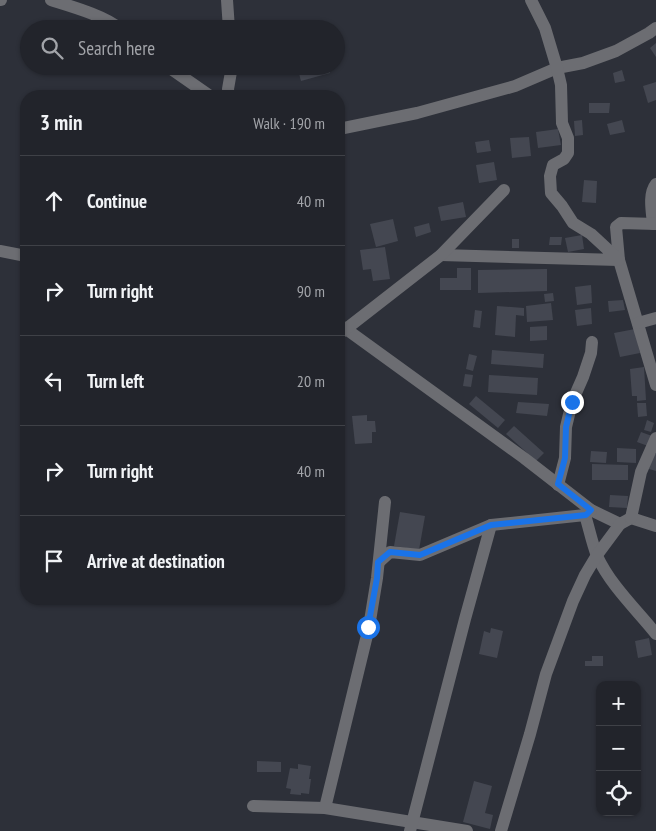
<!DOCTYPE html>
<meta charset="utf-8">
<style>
body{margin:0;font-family:"PT Sans Narrow",sans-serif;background:#2a2c33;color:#f1f3f6}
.controls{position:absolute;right:15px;bottom:15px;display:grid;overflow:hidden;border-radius:10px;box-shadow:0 1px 4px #0004}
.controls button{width:45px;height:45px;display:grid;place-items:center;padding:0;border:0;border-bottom:1px solid #3f4147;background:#22242b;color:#f1f3f6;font:25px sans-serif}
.stop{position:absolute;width:15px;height:15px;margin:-11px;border:4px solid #1a73e8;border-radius:50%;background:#fff}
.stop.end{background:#1a73e8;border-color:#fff;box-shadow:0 1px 5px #0008}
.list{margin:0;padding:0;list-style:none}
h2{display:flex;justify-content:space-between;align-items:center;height:65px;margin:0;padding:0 20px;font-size:21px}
h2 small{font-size:16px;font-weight:400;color:#a2a4a9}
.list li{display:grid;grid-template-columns:32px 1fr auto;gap:15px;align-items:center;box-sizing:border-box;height:90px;padding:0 20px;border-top:1px solid #3f4147}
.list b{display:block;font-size:19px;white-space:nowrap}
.list em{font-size:16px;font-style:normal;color:#a2a4a9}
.icon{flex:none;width:28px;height:28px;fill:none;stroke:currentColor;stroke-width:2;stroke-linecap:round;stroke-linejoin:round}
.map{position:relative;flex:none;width:656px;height:831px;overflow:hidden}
.search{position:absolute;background:#22242b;box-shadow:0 1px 4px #0004;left:20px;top:20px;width:325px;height:55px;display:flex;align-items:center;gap:12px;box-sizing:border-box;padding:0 18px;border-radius:28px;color:#a2a4a9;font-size:19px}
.panel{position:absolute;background:#22242b;box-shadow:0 1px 4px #0004;left:20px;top:90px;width:325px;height:515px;border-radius:20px}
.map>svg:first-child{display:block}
.building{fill:#444751}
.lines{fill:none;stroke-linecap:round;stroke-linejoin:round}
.minor{stroke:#6c6d72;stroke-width:12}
.route{stroke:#1a73e8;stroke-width:6}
</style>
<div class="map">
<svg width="656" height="831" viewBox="0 0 656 831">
<rect width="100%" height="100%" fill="#2d3039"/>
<!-- building -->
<g class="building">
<path d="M656,43V57L650,48Z"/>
<path d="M297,66H328L330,73L301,81Z"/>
<path d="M622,70L625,81L615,83L613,73Z"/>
<path d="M656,82V100L648,103L643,86Z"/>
<path d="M589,103H610L609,113H589Z"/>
<path d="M582,120L583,135L575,136L574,121Z"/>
<path d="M622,120L625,132L610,135L607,124Z"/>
<path d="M558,129L561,145L538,148L536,132Z"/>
<path d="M529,137L531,156L512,158L510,138Z"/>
<path d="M489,140L491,151L477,153L475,142Z"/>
<path d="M494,162L497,180L479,183L476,165Z"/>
<path d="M584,180L597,181L596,203L582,202Z"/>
<path d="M463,202L466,217L441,221L438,207Z"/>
<path d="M393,219L398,241L376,247L370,224Z"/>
<path d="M429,223L431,232L416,237L414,227Z"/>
<path d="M582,235L584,249L568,252L565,238Z"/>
<path d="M550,237H562L561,245H549Z"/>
<rect x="512" y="239" width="7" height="9"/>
<path d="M385,247L390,279L373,281L371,269L363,270L360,250Z"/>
<path d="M457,268H471V290H440V278H457Z"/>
<path d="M547,269V291L478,293V270Z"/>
<path d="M591,285L592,303L577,305L575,287Z"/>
<path d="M553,293L554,301L545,302L544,294Z"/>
<path d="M623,300L625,310L609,312L608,301Z"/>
<path d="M551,303L553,320L527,322L526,306Z"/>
<path d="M497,306L524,308V316L516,315L515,337L495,335Z"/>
<path d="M591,308L592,324L577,326L575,310Z"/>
<path d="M475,310L482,311L480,328L473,327Z"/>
<path d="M547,326V340L530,341V327Z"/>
<path d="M635,329L640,353L620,357L614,333Z"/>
<path d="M492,350L544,354L543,368L491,364Z"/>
<path d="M469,354L477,356L473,371L466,369Z"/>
<path d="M644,367L646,400L637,401V396H632L630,369Z"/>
<path d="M465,374L473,375L471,387L463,386Z"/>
<path d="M489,375L538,378L537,395L488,392Z"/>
<path d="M476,396L505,420L498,428L469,404Z"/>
<path d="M518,402L549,404L547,416L516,413Z"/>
<path d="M637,403H646L647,416L638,417Z"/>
<path d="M367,415V421H375L376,432H372V443L355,444L352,416Z"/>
<path d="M647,420L654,423L651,432L644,430Z"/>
<path d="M514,426L544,453L536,461L506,434Z"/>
<path d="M641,432L652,436L648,446L637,442Z"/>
<path d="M617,448L636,449V463L617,462Z"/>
<path d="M591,451L607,452L606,463L590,462Z"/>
<path d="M652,453L656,454V471L649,469Z"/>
<path d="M592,464L628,465V480H592Z"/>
<path d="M610,495L628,496L627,508L609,507Z"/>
<path d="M400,512L425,516L419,550L394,546Z"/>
<path d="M491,628L503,631L497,658L479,654L484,631L490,633Z"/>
<path d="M649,638L652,655L638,658L635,641Z"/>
<path d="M592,656H603V666H585V661H592Z"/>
<path d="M257,761L281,762V772H257Z"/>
<path d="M298,764L311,766L309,779H311L309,794L301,793V795L290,794L291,789L286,788L290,768L298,769Z"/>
<path d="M474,781L492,786L485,813L493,815L490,829L463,822Z"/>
</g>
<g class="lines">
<!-- minor -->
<g class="minor">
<path d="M0,0H1"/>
<path d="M51,0C70,6 106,16 120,29"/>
<path d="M227,0L229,29"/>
<path d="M167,66L210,96"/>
<path d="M229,96L228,89L232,66"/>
<path d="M339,129L417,113L515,86L557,68L583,63L616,51L649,33L656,28"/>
<path d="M653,224C652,212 648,194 656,184"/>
<path d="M656,224L621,223L616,227L619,260L656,385"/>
<path d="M0,251L26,256"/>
<path d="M441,255L619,260L591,234L573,223L562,206L551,193L550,176L553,165L564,159L568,153V138L562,123L561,85L557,68L545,28L531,0"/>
<path d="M638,323L656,318"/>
<path d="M339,325L346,329L524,458L591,510L620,524L631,518L656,526"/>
<path d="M340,333L346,329L441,255L504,190"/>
<path d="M558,485L565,458L566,427L572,402L583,377L591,353L592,342"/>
<path d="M585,515C589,528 592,543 597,556C611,586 636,609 656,634"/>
<path d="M631,518L641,472L656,438"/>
<path d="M379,562L390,552L420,555L491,525L585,515L591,510"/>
<path d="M253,806L325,808L467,831"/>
<path d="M325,808L369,627L377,578L385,502"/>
<path d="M410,831L465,619L491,525"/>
<path d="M501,831L530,734L546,674L573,601L585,575L597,555L620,524"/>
</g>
</g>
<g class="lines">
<!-- route -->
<path class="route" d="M368,627L377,578L378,562L390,552L420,555L491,525L586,515L591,510L558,484L565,458L566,427L572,402"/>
</g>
</svg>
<div class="controls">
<button>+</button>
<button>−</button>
<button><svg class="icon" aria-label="locate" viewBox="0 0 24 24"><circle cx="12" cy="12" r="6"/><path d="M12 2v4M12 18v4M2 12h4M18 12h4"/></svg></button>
</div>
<div class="stop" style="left:368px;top:627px"></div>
<div class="stop end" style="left:572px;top:402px"></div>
<div class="search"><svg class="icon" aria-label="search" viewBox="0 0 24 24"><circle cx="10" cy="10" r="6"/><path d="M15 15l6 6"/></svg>Search here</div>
<section class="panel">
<h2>3 min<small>Walk · 190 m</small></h2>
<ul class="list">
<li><svg class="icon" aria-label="ahead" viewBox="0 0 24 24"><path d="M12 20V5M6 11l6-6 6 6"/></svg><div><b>Continue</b></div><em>40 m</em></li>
<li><svg class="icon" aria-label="right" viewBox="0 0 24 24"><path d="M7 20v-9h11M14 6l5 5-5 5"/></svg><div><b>Turn right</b></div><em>90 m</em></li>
<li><svg class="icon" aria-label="left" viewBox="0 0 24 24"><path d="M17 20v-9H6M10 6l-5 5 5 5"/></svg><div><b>Turn left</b></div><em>20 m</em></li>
<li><svg class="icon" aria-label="right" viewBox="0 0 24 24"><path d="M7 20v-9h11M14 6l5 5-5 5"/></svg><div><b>Turn right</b></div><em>40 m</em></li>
<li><svg class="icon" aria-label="arrive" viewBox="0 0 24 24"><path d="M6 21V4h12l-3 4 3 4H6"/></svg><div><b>Arrive at destination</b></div></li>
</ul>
</section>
</div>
